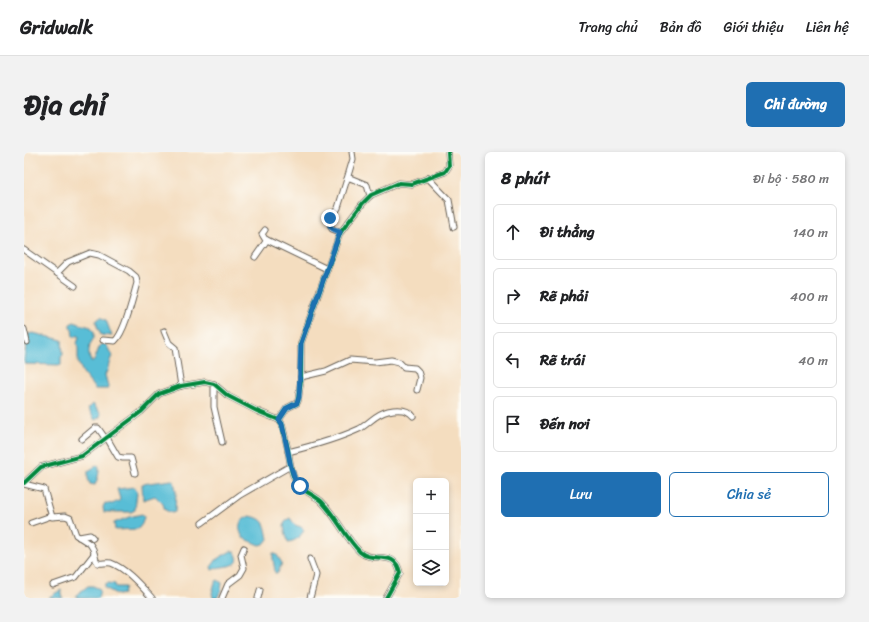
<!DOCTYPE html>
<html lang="vi">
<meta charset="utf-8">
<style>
body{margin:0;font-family:Sriracha,sans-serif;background:#f2f2f2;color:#202124}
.controls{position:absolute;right:12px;bottom:12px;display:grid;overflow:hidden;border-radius:6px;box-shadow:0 2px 6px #0003}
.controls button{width:36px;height:36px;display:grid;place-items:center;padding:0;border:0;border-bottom:1px solid #e0e0e0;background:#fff;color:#202124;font:20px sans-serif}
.stop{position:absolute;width:12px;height:12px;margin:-9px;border:3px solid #1f6fb2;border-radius:50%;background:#fff}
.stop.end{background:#1f6fb2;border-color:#fff;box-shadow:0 1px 4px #0008}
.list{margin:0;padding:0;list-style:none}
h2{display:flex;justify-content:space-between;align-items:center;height:52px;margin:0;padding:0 16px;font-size:17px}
h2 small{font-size:13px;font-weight:400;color:#757577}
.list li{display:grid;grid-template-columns:26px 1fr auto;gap:12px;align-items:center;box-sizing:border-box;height:56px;margin:0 8px 8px;padding:0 8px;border:1px solid #e0e0e0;border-radius:6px}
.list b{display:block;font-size:15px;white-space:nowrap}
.list em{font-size:13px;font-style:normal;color:#757577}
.actions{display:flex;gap:8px;padding:12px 16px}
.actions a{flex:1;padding:9px 0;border:1px solid #1f6fb2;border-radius:6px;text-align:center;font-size:14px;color:#1f6fb2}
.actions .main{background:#1f6fb2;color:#fff}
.icon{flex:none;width:22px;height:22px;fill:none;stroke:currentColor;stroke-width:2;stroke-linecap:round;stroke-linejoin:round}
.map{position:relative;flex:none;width:437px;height:446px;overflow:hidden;border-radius:6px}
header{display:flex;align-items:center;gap:24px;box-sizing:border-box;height:56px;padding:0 20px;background:#fff;border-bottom:1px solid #e0e0e0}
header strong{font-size:19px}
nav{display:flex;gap:22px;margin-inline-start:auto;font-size:14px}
.intro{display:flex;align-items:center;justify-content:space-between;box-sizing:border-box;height:96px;padding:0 24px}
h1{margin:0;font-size:28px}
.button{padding:10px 18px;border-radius:6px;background:#1f6fb2;color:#fff;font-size:14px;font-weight:700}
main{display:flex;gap:24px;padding:0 24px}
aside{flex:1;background:#fff;border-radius:6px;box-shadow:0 2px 6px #0003}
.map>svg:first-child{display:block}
.water{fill:#58bdd6;stroke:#3a6c79}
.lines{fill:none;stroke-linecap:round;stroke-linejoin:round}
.minor-casing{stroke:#686055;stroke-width:7}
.minor{stroke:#fff;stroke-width:5}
.cycleway-casing{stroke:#fdfcf7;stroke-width:6}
.cycleway{stroke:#00873e;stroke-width:4}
.route{stroke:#1f6fb2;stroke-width:5}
</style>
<header>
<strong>Gridwalk</strong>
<nav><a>Trang chủ</a><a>Bản đồ</a><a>Giới thiệu</a><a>Liên hệ</a></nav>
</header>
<div class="intro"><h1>Địa chỉ</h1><a class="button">Chỉ đường</a></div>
<main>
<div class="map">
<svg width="437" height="446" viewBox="0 0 437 446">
<rect width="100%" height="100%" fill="#fdfcf7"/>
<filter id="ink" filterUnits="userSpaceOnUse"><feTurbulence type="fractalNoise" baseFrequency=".025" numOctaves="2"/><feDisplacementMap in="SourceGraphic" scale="8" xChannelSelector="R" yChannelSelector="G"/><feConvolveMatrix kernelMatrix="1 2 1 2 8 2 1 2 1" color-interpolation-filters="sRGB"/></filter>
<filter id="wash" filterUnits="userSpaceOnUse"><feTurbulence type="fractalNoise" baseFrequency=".012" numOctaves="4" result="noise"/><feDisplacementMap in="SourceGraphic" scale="16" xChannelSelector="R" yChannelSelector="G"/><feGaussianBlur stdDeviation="0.9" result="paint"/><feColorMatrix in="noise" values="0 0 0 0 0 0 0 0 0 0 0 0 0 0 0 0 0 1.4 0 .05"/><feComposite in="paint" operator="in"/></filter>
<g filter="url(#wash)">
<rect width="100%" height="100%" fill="#f4ddbf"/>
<!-- water -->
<g class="water">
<path d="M77,165L82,168L88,184L77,183L73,174L72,169Z"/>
<path d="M50,170L59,173L67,175L70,180V186C65,192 63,202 67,209H70L76,193L80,192L83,194L88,204C84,211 85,217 81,223L84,234V237H71L60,223L54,210V196L53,192L55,185L54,183L52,185H49L48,177L46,176V172Z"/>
<path d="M9,181L38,188L39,203L37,205V213L1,212L0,208L4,182Z"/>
<path d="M69,252L77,262L75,266L71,268L64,257Z"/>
<path d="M74,313C77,318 73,328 71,333L66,332L64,327V319Z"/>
<path d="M148,328L150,329L152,339L151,360L148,361L141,358L139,352L131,344L119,348L118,332Z"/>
<path d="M111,335L113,340L111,358L107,360H80L79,355L81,351L88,352L95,349L96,347L93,337Z"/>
<path d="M118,362L120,365L118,372L114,377L91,378L90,371L105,365Z"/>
<path d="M226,364C242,367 241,373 244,387L240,392L236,393L219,386C214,376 213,369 226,364Z"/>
<path d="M266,366L271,373L277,375L280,378C276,385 272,389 264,390L260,375L261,369Z"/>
<path d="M207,399L211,400C218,413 209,413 198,415C194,415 191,417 188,418L187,415L193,407Z"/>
<path d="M249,401L253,403L258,411L254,421H251C251,414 248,408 249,401Z"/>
<path d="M194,428L198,431L197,439L193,446H189L188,441L191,430Z"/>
<path d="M85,431L91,432L92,435H101L99,442L94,443L81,436V432Z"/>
<path d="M64,434H69L76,437L74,446H54L52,443Z"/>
<path d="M37,438L39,446L25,445Z"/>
</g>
</g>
<g filter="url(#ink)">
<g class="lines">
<!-- minor casing -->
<g class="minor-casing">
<g id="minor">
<path d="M404,26L425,48L430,75"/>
<path d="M323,27L329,7L328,0"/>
<path d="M241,78L238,82L241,87L303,117"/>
<path d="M316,80L308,77L305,69L314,56L323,27L326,26L343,33L346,44"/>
<path d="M0,98L51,134"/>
<path d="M231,105L243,88"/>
<path d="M33,121L44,110L66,101L75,103L105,119L112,125L113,131C109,145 101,180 91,189L79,188"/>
<path d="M0,177L3,190"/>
<path d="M140,179L145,191L151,196L157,234"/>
<path d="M277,225L302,219L326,208L351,210L367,208L375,210L380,215L391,216L394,219L396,226L393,238"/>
<path d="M190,232V255L198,290"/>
<path d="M255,268L263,256L273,251L274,249L277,227V191L316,81L339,51L347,43L375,31L388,32L421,20L425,14L424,0"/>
<path d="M83,286L94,305L99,306H107L111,321"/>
<path d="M58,287L71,276H74L81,286"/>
<path d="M264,300C288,294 313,287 335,277C346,271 351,262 364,259C373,257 383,256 389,264"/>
<path d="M0,331L17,315L58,304L117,260L135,242L157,234L181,230L190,232L204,244L233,259L255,268L258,272C260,281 262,289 264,298C266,308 266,319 271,328C275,338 289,342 297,349C312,364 321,385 336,400C349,412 371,396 376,421L362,446"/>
<path d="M0,332L20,337L28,365L41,364L46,366L52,383L66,392L69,397L72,408L74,411C78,412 82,410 87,411C103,417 117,434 128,446"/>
<path d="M7,371L27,364"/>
<path d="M178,371L216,343L263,316L267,315"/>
<path d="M55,385L66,383L69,386"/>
<path d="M286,407L292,423L286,446"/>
<path d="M29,433L52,425L70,402"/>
<path d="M198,446L204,432L216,423L220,416L217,403L220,396"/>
<path d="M234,446L236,438"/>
</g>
</g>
<!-- minor -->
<use href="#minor" class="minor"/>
<!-- cycleway casing -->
<g class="cycleway-casing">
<g id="cycleway">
<path d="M255,268L263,256L273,251L274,249L277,227V191L316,81L339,51L347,43L375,31L388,32L421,20L425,14L424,0"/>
<path d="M0,331L17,315L58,304L117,260L135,242L157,234L181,230L190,232L204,244L233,259L255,268L258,272C260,281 262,289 264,298C266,308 266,319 271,328C275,338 289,342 297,349C312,364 321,385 336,400C349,412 371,396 376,421L362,446"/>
</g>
</g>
<!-- cycleway -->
<use href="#cycleway" class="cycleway"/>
</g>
</g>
<g class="lines" filter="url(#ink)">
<!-- route -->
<path class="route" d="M276,334L271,328L267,315L258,272L255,268L263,256L273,251L275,245L277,191L316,80C309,78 303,75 306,66"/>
</g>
</svg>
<div class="controls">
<button>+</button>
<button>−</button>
<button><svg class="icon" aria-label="layers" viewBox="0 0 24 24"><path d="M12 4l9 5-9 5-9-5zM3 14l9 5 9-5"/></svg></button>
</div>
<div class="stop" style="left:276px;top:334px"></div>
<div class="stop end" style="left:306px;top:66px"></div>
</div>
<aside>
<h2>8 phút<small>Đi bộ · 580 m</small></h2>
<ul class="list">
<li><svg class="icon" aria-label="ahead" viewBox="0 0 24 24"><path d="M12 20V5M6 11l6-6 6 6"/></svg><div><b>Đi thẳng</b></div><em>140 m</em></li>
<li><svg class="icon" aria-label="right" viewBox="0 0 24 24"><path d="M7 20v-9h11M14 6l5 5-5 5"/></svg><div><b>Rẽ phải</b></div><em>400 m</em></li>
<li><svg class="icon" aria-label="left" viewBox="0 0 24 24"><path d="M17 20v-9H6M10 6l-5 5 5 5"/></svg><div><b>Rẽ trái</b></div><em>40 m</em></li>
<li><svg class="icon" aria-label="arrive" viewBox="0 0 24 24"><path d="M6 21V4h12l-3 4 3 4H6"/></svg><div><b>Đến nơi</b></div></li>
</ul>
<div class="actions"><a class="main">Lưu</a><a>Chia sẻ</a></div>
</aside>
</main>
